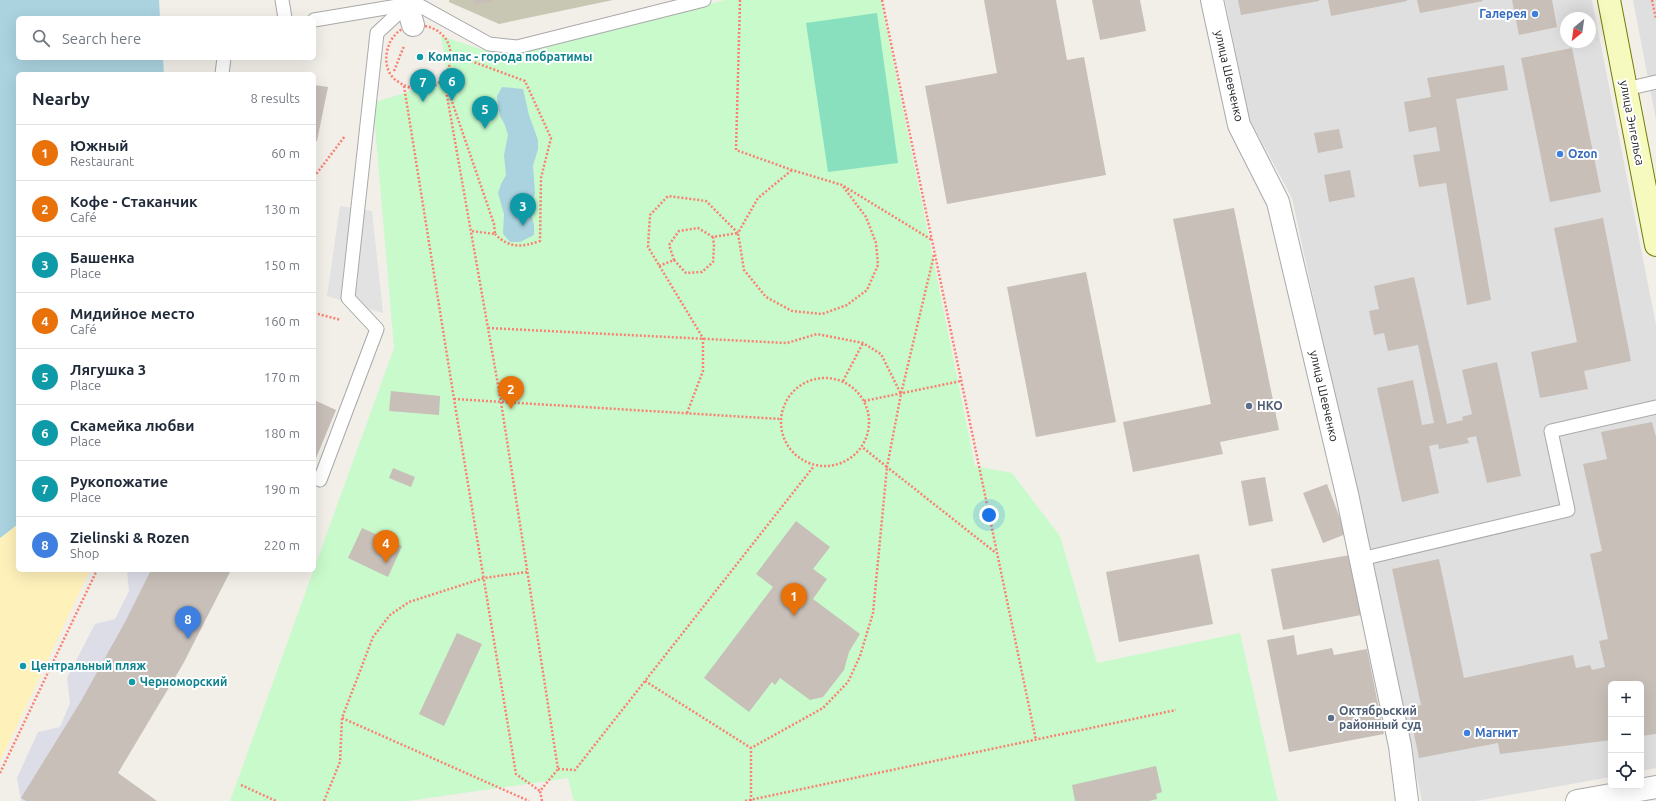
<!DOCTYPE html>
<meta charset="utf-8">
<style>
body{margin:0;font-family:Ubuntu,sans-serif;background:#f2f2f3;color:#1f2937}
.controls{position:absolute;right:12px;bottom:12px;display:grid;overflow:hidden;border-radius:6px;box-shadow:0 4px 16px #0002}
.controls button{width:36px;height:36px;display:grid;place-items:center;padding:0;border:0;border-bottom:1px solid #e0e1e3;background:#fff;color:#1f2937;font:20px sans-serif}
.compass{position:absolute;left:1560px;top:12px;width:36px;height:36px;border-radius:50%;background:#fff;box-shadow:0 4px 16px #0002;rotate:209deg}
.you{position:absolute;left:989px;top:515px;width:14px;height:14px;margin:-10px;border:3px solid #fff;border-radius:50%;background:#1a73e8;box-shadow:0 0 0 6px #1a73e833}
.badge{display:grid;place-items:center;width:26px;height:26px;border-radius:50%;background:#d40000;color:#fff;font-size:13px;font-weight:700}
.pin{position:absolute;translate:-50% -33px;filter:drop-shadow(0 1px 2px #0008)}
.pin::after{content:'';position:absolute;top:21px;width:14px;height:12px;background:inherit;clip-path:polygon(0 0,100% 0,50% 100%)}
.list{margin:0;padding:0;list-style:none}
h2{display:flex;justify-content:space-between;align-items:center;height:52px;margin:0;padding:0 16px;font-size:17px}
h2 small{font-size:13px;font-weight:400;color:#747a83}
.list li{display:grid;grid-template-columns:26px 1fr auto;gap:12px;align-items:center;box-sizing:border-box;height:56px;padding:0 16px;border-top:1px solid #e0e1e3}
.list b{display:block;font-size:15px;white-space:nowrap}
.list p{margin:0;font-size:13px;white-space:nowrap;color:#747a83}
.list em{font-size:13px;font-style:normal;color:#747a83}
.icon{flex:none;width:22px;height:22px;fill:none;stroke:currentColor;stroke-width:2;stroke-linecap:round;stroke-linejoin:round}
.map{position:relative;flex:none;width:1656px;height:801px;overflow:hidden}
.search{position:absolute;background:#fff;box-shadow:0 4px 16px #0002;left:16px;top:16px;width:300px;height:44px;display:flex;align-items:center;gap:10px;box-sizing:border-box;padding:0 14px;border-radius:6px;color:#747a83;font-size:15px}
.panel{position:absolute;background:#fff;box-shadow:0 4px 16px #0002;left:16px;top:72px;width:300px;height:500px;border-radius:6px}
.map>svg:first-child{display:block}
.residential{fill:#e0dfdf;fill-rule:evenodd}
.construction{fill:#c7c7b4}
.sand{fill:#fff1ba}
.park{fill:#c8facc}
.pitch{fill:#88e0be}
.parking{fill:#e2e2e2}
.plaza{fill:#dddde8}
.water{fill:#aad3df}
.building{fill:#c7bfb8}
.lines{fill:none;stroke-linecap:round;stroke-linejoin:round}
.lane-casing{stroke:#a9a9a9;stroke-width:15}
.street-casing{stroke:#a9a9a9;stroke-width:24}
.secondary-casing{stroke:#707d05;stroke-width:24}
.path{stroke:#fa8072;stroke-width:2.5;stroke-dasharray:2 2;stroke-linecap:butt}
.lane{stroke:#fff;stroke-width:13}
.street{stroke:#fff;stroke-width:22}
.secondary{stroke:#f7fabf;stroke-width:22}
.shop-dot{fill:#3f7fe0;stroke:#fff;stroke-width:1.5}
.culture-dot{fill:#0f9aa8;stroke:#fff;stroke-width:1.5}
.service-dot{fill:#5c6f8a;stroke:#fff;stroke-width:1.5}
.labels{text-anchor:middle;stroke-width:4;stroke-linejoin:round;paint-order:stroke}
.shop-label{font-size:12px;font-weight:bold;fill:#366cbe;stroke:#fff;text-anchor:start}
.culture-label{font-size:12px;font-weight:bold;fill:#0d838f;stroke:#fff;text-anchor:start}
.street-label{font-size:12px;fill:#222;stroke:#fff}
.service-label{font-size:12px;font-weight:bold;fill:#4e5e75;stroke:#fff;text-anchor:start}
</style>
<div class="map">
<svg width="1656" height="801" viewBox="0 0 1656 801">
<rect width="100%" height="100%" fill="#f2efe9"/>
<!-- residential -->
<g class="residential">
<path d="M1225,0H1592L1656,325V768L1641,771V684H1611V777L1476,801H1422L1292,198L1249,118ZM1566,18H1590V42H1566Z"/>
<path d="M1633,0H1656V120Z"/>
</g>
<!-- construction -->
<path class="construction" d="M449,0H613L499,24L449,2Z"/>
<!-- sand -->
<path class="sand" d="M18,524V570H90L0,762V538Z"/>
<!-- park -->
<path class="park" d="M725,0H881L975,466L1012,473L1060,536L1097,663L1240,633L1278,801H574L568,778L408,801H230L394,348L373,103L448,79L441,36L505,57Z"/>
<!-- pitch -->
<path class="pitch" d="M877,13L898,163L828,172L806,23Z"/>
<!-- parking -->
<path class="parking" d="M340,206L372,211L383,313L327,296Z"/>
<!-- plaza -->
<path class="plaza" d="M127,570H162L55,801H21L17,778L38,732L60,727L70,703L67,678L95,624L115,619L129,591Z"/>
<!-- water -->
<g class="water">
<path d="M0,0H159L160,18H18V58H163L164,74H18V524L0,538Z"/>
<path d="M502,87L523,89L529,115L538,140V149L533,166L535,193L530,210L534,225V235L520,242H510L503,234L504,214L498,193L501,184L506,175L504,155L508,135L505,125L500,116L498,106L497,96Z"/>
</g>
<!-- building -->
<g class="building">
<path d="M474,0H493V1L475,5Z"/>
<path d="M984,0H1056L1067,60L1084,57L1106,175L947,204L925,86L997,73Z"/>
<path d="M1092,0H1140L1146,31L1100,40Z"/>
<path d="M1238,0H1319V1L1241,15Z"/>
<path d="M1328,0H1407V1L1331,16Z"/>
<path d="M1417,0H1482L1483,1L1420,13Z"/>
<path d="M1512,0H1552L1557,27L1519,35Z"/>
<path d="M1572,48L1601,192L1550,202L1521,58Z"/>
<path d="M1504,65L1508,90L1456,99L1491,300L1467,305L1446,183L1419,187L1413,155L1440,151L1436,127L1409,132L1404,102L1431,97L1427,78Z"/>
<path d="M314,85L328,87L317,141L314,140Z"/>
<path d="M1339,129L1343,148L1318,153L1314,133Z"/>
<path d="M1350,170L1355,197L1329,202L1324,175Z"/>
<path d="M1234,208L1279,430L1220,442L1223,454L1133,472L1123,422L1211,404L1173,219Z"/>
<path d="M1603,218L1631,361L1584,371L1588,389L1540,398L1531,352L1577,342L1554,228Z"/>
<path d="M1086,272L1116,422L1036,437L1007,287Z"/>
<path d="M1414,277L1447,424L1463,420L1462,417L1472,414L1462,370L1497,362L1521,476L1487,483L1476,436L1467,438L1469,443L1439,449L1438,444L1429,446L1439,493L1402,502L1377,388L1413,380L1422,425L1434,423L1418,345L1388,351L1384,333L1374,335L1369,311L1379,309L1374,286Z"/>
<path d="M391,391L440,396L439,415L389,411Z"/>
<path d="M314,400L336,410L314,463Z"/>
<path d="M1652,422L1656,437V734L1641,736V684H1611V740L1500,754L1498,743L1419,758L1409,709L1421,705L1392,569L1439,559L1464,678L1573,655L1576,668L1590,665L1592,670L1605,667L1599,641L1608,639L1590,554L1602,551L1583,464L1607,459L1601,432Z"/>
<path d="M393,468L415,477L411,487L389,478Z"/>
<path d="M1265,477L1273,521L1249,526L1241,481Z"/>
<path d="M1327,484L1346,534L1323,543L1303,493Z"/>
<path d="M796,521L830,547L813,569L827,579L813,599L860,634L849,652L844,670L823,697L810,700L780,678L775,685L772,682L749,712L704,678L773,587L756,574Z"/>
<path d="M362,528L402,546L388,577L348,558Z"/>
<path d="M1199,554L1213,624L1119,642L1106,572Z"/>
<path d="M1350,555L1361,615L1283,630L1271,569Z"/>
<path d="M151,570H231L183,664L118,773L157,801H26L21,798L81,701L125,622Z"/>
<path d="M457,633L482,644L444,726L419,714Z"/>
<path d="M1294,635L1297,655L1332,648L1334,655L1367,649L1384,734L1289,752L1267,640Z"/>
<path d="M1156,766L1162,792L1156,794L1157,799L1149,801H1075L1072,785Z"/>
</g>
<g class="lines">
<!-- lane casing -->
<g class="lane-casing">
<g id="lane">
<path d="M282,0L285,18"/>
<path d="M314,20L415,3L489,44L517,47L704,0"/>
<path d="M222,74L224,58"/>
<path d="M1626,89L1656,82"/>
<path d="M320,480L377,329L348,298L377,33L407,5"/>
<path d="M1361,559L1568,510L1551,431L1656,407"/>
</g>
</g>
<!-- street casing -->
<g class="street-casing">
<g id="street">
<path d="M406,0L413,25"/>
<path d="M1212,0L1239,125L1278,202L1347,494L1400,746L1407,801"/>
<path d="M1577,801L1656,787"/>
</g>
</g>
<!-- secondary casing -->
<g class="secondary-casing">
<path id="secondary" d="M1609,0L1656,245"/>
</g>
<!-- path -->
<g class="path">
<path d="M740,0L736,150L792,170L842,185L932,240"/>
<path d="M882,0L1036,740"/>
<path d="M1652,0L1656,19"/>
<path d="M413,25C478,24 450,117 397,81C382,71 384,47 395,35C400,29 406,27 413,25Z"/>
<path d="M452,54L525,81L551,138L541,178L540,241C522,247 510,249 495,234"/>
<path d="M394,71L404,46"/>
<path d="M444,79L501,402L558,769L540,791L542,801"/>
<path d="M404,86L454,399L516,774L540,791"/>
<path d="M447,87L494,224L495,234L471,231"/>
<path d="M314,177L345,136"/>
<path d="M934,255L901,394L887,467L996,553"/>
<path d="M674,260L686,273L702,272L713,262L714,246L713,237"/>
<path d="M659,266L674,260L669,245L679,231L698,228L713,237L738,233L744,270L766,297L792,311L822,314L847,305L867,290L878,265L876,243L866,217L842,185"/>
<path d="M314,313L341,320"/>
<path d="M488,328L787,343L817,334L863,343L881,354L901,394"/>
<circle cx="825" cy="422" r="44"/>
<path d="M843,381L863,343"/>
<path d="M454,399L780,419"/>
<path d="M864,401L961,381"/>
<path d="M687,413L703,371V338L648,247L650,215L668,196L706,201L738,233L758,198L792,170"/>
<path d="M645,681L751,748"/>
<path d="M342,718L529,801"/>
<path d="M558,769L575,770L814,466"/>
<path d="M0,773L97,570"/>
<path d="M241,785L276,801"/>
<path d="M324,801L340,762L342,718L373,637L390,615L409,602L484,578L527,572"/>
<path d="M745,801L1176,710"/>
<path d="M751,801V748L823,708L848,682L860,656L873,613L887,467L862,447"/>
</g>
<!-- lane -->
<use href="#lane" class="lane"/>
<!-- street -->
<use href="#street" class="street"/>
<!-- secondary -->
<use href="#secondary" class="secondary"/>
</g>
<!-- markers -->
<g class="shop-dot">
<circle cx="1535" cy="14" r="4"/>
<circle cx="1560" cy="154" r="4"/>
<circle cx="1467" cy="733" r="4"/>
</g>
<g class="culture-dot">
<circle cx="420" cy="57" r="4"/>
<circle cx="23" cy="666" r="4"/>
<circle cx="132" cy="682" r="4"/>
</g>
<g class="service-dot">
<circle cx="1249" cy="406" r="4"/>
<circle cx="1331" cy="718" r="4"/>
</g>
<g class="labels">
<!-- shop labels -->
<g class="shop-label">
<text x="1527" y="18" text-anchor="end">Галерея</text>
<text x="1568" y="158">Ozon</text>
<text x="1475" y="737">Магнит</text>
</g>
<!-- culture labels -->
<g class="culture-label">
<text x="428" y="61">Компас - города побратимы</text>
<text x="31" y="670">Центральный пляж</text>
<text x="140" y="686">Черноморский</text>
</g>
<!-- street labels -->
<g class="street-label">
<text transform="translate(1229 76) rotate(77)" y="4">улица Шевченко</text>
<text transform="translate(1632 123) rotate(79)" y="4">улица Энгельса</text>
<text transform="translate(1324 396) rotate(77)" y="4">улица Шевченко</text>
</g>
<!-- service labels -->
<g class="service-label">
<text x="1257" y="410">НКО</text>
<text x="1339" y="715">Октябрьский<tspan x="1339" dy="14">районный суд</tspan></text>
</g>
</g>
</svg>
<div class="controls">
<button>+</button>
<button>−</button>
<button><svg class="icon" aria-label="locate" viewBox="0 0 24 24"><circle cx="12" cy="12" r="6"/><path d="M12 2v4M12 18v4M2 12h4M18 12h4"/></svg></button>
</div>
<svg class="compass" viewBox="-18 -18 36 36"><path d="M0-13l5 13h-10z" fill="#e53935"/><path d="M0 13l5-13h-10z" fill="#747a83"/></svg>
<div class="you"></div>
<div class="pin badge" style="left:794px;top:616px;background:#e8710a">1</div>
<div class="pin badge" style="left:511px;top:409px;background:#e8710a">2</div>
<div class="pin badge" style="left:523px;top:226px;background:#0f9aa8">3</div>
<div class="pin badge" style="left:386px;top:563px;background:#e8710a">4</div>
<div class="pin badge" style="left:485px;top:129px;background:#0f9aa8">5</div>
<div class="pin badge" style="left:452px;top:101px;background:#0f9aa8">6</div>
<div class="pin badge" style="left:423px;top:102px;background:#0f9aa8">7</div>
<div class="pin badge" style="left:188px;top:639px;background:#3f7fe0">8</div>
<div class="search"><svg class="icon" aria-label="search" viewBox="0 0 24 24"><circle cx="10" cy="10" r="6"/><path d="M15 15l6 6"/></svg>Search here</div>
<section class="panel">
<h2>Nearby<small>8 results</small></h2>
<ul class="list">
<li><span class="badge" style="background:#e8710a">1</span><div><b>Южный</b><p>Restaurant</p></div><em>60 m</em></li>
<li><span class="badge" style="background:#e8710a">2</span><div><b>Кофе - Стаканчик</b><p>Café</p></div><em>130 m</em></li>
<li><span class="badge" style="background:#0f9aa8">3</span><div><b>Башенка</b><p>Place</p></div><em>150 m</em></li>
<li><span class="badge" style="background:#e8710a">4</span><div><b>Мидийное место</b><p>Café</p></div><em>160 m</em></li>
<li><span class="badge" style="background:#0f9aa8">5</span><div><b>Лягушка 3</b><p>Place</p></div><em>170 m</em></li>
<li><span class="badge" style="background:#0f9aa8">6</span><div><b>Скамейка любви</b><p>Place</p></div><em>180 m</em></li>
<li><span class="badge" style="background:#0f9aa8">7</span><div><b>Рукопожатие</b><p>Place</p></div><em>190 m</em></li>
<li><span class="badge" style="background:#3f7fe0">8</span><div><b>Zielinski &amp; Rozen</b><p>Shop</p></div><em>220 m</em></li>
</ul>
</section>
</div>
